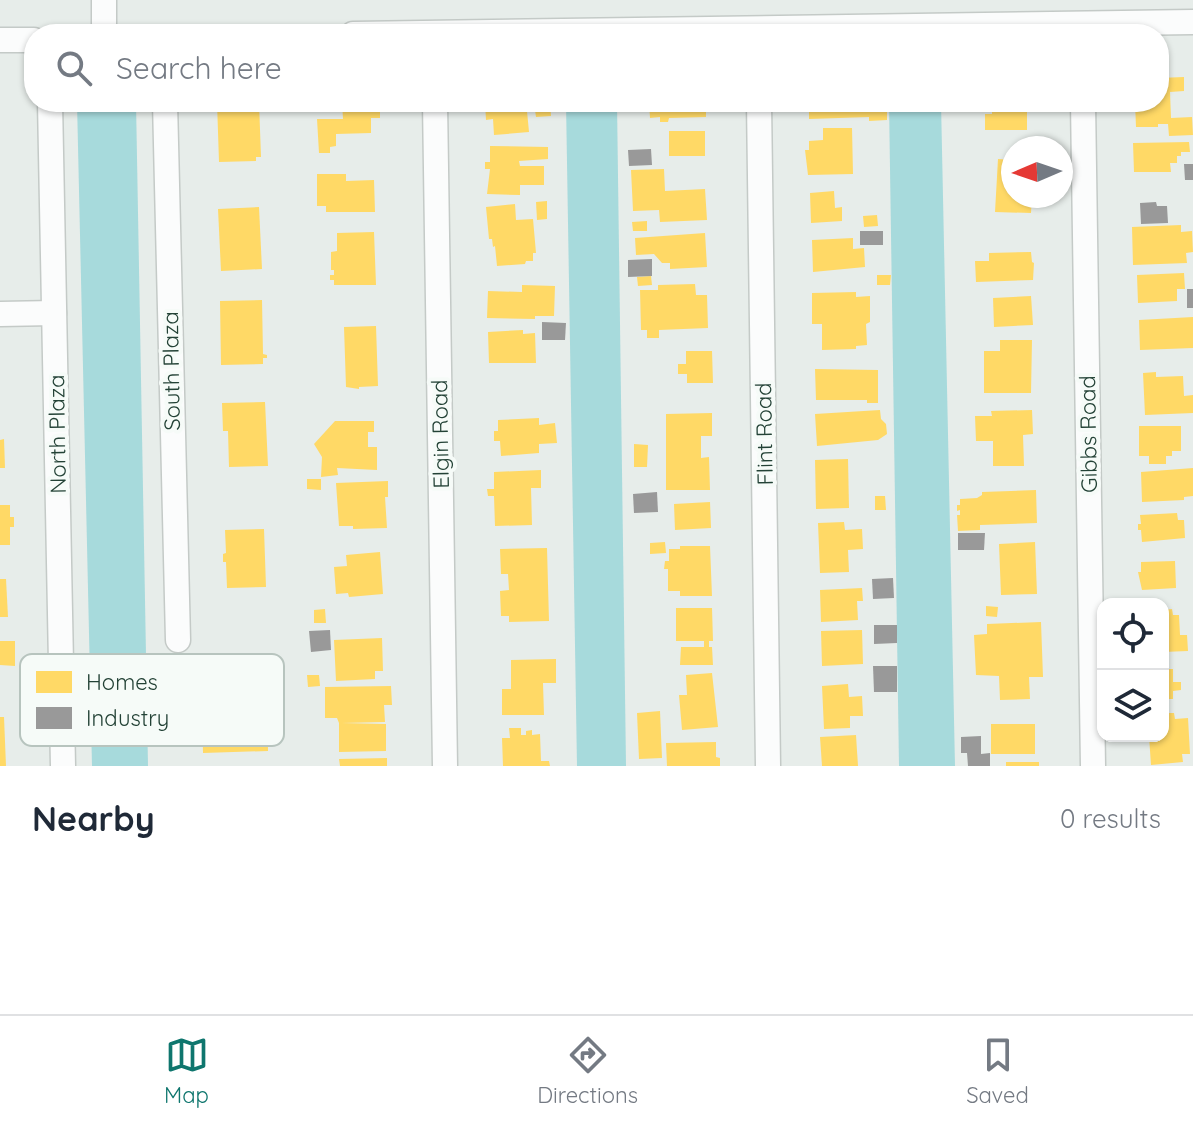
<!DOCTYPE html>
<style>
body{margin:0;font-family:Quicksand,sans-serif;background:#f2f2f3;color:#1f2937}
.controls{position:absolute;right:24px;bottom:24px;display:grid;overflow:hidden;border-radius:16px;box-shadow:0 2px 6px #0004}
.controls button{width:72px;height:72px;display:grid;place-items:center;padding:0;border:0;border-bottom:2px solid #e0e1e3;background:#fff;color:#1f2937;font:40px sans-serif}
.compass{position:absolute;left:1001px;top:136px;width:72px;height:72px;border-radius:50%;background:#fff;box-shadow:0 2px 6px #0004;rotate:268deg}
.list{margin:0;padding:0;list-style:none}
h2{display:flex;justify-content:space-between;align-items:center;height:104px;margin:0;padding:0 32px;font-size:34px}
h2 small{font-size:26px;font-weight:400;color:#747a83}
.icon{flex:none;width:44px;height:44px;fill:none;stroke:currentColor;stroke-width:2;stroke-linecap:round;stroke-linejoin:round}
.map{position:relative;flex:none;width:1193px;height:766px;overflow:hidden}
.search{position:absolute;background:#fff;box-shadow:0 2px 6px #0004;left:24px;right:24px;top:24px;height:88px;display:flex;align-items:center;gap:20px;box-sizing:border-box;padding:0 28px;border-radius:32px;color:#747a83;font-size:30px}
.sheet{height:248px;background:#fff}
nav{display:flex;justify-content:space-around;align-items:center;box-sizing:border-box;height:112px;border-top:2px solid #e0e1e3;background:#fff;font-size:22px;color:#747a83}
nav a{display:grid;justify-items:center;gap:4px}
nav .on{color:#0f766e}
.map>svg:first-child{display:block}
.water{fill:#a7dadc}
.homes{fill:#ffd966}
.industry{fill:#999}
.lines{fill:none;stroke-linecap:round;stroke-linejoin:round}
.street-casing{stroke:#c4cac7;stroke-width:27}
.street{stroke:#fbfcfc;stroke-width:24}
.labels{text-anchor:middle;stroke-width:8;stroke-linejoin:round;paint-order:stroke}
.street-label{font-size:22px;fill:#234236;stroke:#f6fbf8}
.key{fill:#f6fbf8;stroke:#b7c4be;stroke-width:2}
.key-label{font-size:22px;fill:#234236}
</style>
<div class="map">
<svg width="1193" height="766" viewBox="0 0 1193 766">
<rect width="100%" height="100%" fill="#e7edea"/>
<!-- water -->
<g class="water">
<path d="M77,102H136L148,766H92Z"/>
<path d="M566,102H617L626,766H577Z"/>
<path d="M889,102H941L955,766H899Z"/>
</g>
<!-- homes -->
<g class="homes">
<path d="M1184,77V91L1170,92L1171,118L1192,117L1193,135L1169,136L1168,124H1158V127H1136L1135,102H1159V78Z"/>
<path d="M217,102H259L261,157H256V161L219,162Z"/>
<path d="M342,102H380V118H371V133L336,134V146L330,147V153H319L317,119H343Z"/>
<path d="M485,102H550L551,116L536,117L535,110L527,111L529,132L494,135L493,119L486,120Z"/>
<path d="M649,102H706V117L669,118L668,122H660V117L650,118Z"/>
<path d="M809,102H887V120L869,121V117L809,119Z"/>
<path d="M992,102H1027V130H985V114H992Z"/>
<path d="M823,128H852L853,174L808,175L805,150H809V141L823,140Z"/>
<rect x="669" y="131" width="36" height="25"/>
<path d="M1189,142L1190,152H1181V156H1177V163H1170L1171,172H1134L1133,143Z"/>
<path d="M490,146L548,147V159L519,161L520,166H544V185H520V195L487,194L490,169H485V162H490Z"/>
<path d="M998,159L1013,160V196H1032L1031,213L995,212Z"/>
<path d="M664,169L665,191L705,189L707,220L660,222L659,210L633,211L631,170Z"/>
<path d="M317,174H346V181L374,180L375,212H326V206H317Z"/>
<path d="M834,191L835,208L842,207V221L811,223L810,193Z"/>
<path d="M547,201V219L537,220L536,202Z"/>
<path d="M515,204L516,220L533,219L536,253H533V261H526L525,264L497,266L495,246L493,247L492,239H489L486,207Z"/>
<path d="M259,207L262,269L221,271L218,209Z"/>
<path d="M877,215L878,226L864,227L863,216Z"/>
<path d="M647,221V231H633L632,222Z"/>
<path d="M1181,225V232L1192,231L1193,252L1186,253L1187,263L1133,265L1132,227Z"/>
<path d="M374,232L376,285H334V280H330V275H334V270H331V252L337,251V233Z"/>
<path d="M705,233L707,267L670,269V263H662L654,254L636,255L635,238Z"/>
<path d="M853,238V249L864,248L865,267L813,272L812,240Z"/>
<path d="M1031,252L1032,262L1034,263L1033,280L976,282L975,261H989V253Z"/>
<path d="M1184,273L1185,289H1177V301L1138,303L1137,275Z"/>
<path d="M877,275H891L890,285H877Z"/>
<path d="M651,276L652,285L638,286L637,277Z"/>
<path d="M695,284L696,295H707L708,328L659,330V338H647V330H641L640,290H658V285Z"/>
<path d="M522,285L555,286L554,316H535V319L487,318L488,291L522,292Z"/>
<path d="M856,292V297L870,296V322L866,324L867,345L856,346V349L822,350V324H812V293Z"/>
<path d="M1031,296L1033,325L994,327L993,298Z"/>
<path d="M262,300L263,354L267,355V358H263V364L221,365L220,301Z"/>
<path d="M1193,317V348L1140,350L1139,320Z"/>
<path d="M376,326L378,386L359,387V389L346,387L344,327Z"/>
<path d="M523,330V334L535,333L536,363H489L488,332Z"/>
<path d="M1000,340H1032L1031,393H984V351H1000Z"/>
<path d="M686,351H712L713,383H687V374H678V364H686Z"/>
<path d="M815,369L878,370V403H867V400H816Z"/>
<path d="M1156,372V377L1183,376L1184,396L1193,395V413L1145,415L1143,373Z"/>
<path d="M265,402L268,466L229,467L228,431H223L222,403Z"/>
<path d="M880,410L881,419L886,424L887,434L878,440L817,446L815,414Z"/>
<path d="M1032,410L1033,434L1023,435L1024,466H993V441H976L975,416H992L991,411Z"/>
<path d="M712,413V436H701V458L709,457L710,490H666V414Z"/>
<path d="M539,418V425L555,423L557,443L539,444V453L501,456L500,441H494V431H498V420Z"/>
<path d="M335,421H374V432H368V447H377V470L337,468L338,475L321,477L322,457L314,444Z"/>
<path d="M1139,426H1181V451H1172V456H1166V464H1149V456H1139Z"/>
<path d="M4,439L5,468H0V440Z"/>
<path d="M634,444L648,445L647,467H634Z"/>
<path d="M848,459L849,508L816,509L815,460Z"/>
<path d="M1193,468V496L1184,497V500L1142,502L1141,472Z"/>
<path d="M541,470V488H531L532,525L495,526L494,496H488L487,489H494V472Z"/>
<path d="M307,479H321V490L307,489Z"/>
<path d="M388,481V497H385L387,528L353,529V526H339L336,483Z"/>
<path d="M1036,490L1037,523L980,525V530L958,531L957,515H960V510L957,511V505H960V499L977,498L982,495V492Z"/>
<path d="M875,496H885L886,510H875Z"/>
<path d="M710,502L711,528L675,530L674,504Z"/>
<path d="M0,505H10V517H14V527H10V545H0Z"/>
<path d="M1177,513L1178,520H1184L1185,538L1142,542L1141,530H1138V524H1141L1140,515Z"/>
<path d="M844,522L845,530L862,529L863,549L848,550L849,572L820,573L818,523Z"/>
<path d="M264,529L266,587L227,588L226,562H223V554L226,553L225,530Z"/>
<path d="M665,542L666,553L650,554V543Z"/>
<path d="M1035,542L1037,594L1001,595L999,544Z"/>
<path d="M680,546H710L712,596H680V591H668V569H664L665,561H669V549H680Z"/>
<path d="M547,548L549,621L509,622V616H501L500,591L509,590L508,574H501L500,549Z"/>
<path d="M380,552L383,594L349,597L348,593L336,594L334,567L347,566L346,555Z"/>
<path d="M1175,561L1176,588L1142,590L1138,572H1141V562Z"/>
<path d="M0,579H6L8,617H0Z"/>
<path d="M862,588L863,601H857L858,620L821,622L820,590Z"/>
<path d="M986,606L998,607L997,617L986,616Z"/>
<path d="M676,608H712L713,641H709V647H712L713,665H680L681,647H704V641H676Z"/>
<path d="M325,609L326,623H314V610Z"/>
<path d="M1172,609L1173,615H1179L1180,635H1187L1188,651L1163,652V610Z"/>
<path d="M1041,622L1043,677H1029L1030,699L1000,700L999,676L976,675L974,635L987,634V624Z"/>
<path d="M862,630L863,664L822,666L821,631Z"/>
<path d="M382,638L383,671H375V679L336,681L334,640Z"/>
<path d="M0,641H15V666L0,665Z"/>
<path d="M556,659V683H543L544,715H502V689H511V660Z"/>
<path d="M1163,669H1173V682H1181V690L1173,691V699H1163Z"/>
<path d="M712,673L718,727L682,730L679,695H687L686,675Z"/>
<path d="M307,675H319L320,686L308,687Z"/>
<path d="M848,684L849,697L862,696L863,716H850V728L824,729L822,686Z"/>
<path d="M391,686L392,705H384L385,722L342,723L386,724V751L339,752V723L337,718H325V687Z"/>
<path d="M243,697H267L268,751L203,753L202,708L244,706Z"/>
<path d="M660,711L662,758L639,759L637,713Z"/>
<path d="M1163,713H1174L1175,719L1188,718L1190,754H1182L1183,762L1151,765L1149,736H1163Z"/>
<path d="M0,717H4L6,766H0Z"/>
<rect x="991" y="724" width="44" height="30"/>
<path d="M509,728H521V735H526V731L532,730V735L540,734L541,761H549L550,766H503L502,738H510Z"/>
<path d="M856,735L858,766H822L820,737Z"/>
<path d="M716,742V757L720,758V766H667L666,743Z"/>
<path d="M387,758V766H340L339,759Z"/>
<rect x="1006" y="762" width="33" height="4"/>
</g>
<!-- industry -->
<g class="industry">
<path d="M651,149L652,165L629,166L628,150Z"/>
<path d="M1184,164H1193V180H1185Z"/>
<path d="M1156,202L1157,206H1167L1168,223L1141,224L1140,203Z"/>
<rect x="860" y="231" width="23" height="14"/>
<path d="M652,259V276L628,277V260Z"/>
<rect x="1187" y="289" width="6" height="19"/>
<path d="M542,322L566,323L565,340H542Z"/>
<path d="M657,492L658,512L634,513L633,494Z"/>
<path d="M958,533H985L984,550H958Z"/>
<path d="M893,578L894,598L873,599L872,579Z"/>
<path d="M874,625H897V643L874,644Z"/>
<path d="M330,630L331,650L311,652L309,631Z"/>
<path d="M873,666H897V692H874Z"/>
<path d="M981,736V754L990,753V766H968L967,753H961V737Z"/>
</g>
<g class="lines">
<!-- street casing -->
<g class="street-casing">
<g id="street">
<path d="M104,0V34"/>
<path d="M353,34L1193,22"/>
<path d="M0,40H34"/>
<path d="M50,102L63,766"/>
<path d="M165,102L178,640"/>
<path d="M435,102L445,766"/>
<path d="M759,102L768,766"/>
<path d="M1083,102L1093,766"/>
<path d="M0,314L54,313"/>
</g>
</g>
<!-- street -->
<use href="#street" class="street"/>
</g>
<g class="labels">
<!-- street labels -->
<g class="street-label">
<text transform="translate(171 371) rotate(-91)" y="8">South Plaza</text>
<text transform="translate(57 434) rotate(-91)" y="8">North Plaza</text>
<text transform="translate(440 434) rotate(-91)" y="8">Elgin Road</text>
<text transform="translate(764 434) rotate(-91)" y="8">Flint Road</text>
<text transform="translate(1088 434) rotate(-91)" y="8">Gibbs Road</text>
</g>
</g>
<!-- legend -->
<rect x="20" y="654" width="264" height="92" rx="12" class="key"/>
<rect x="36" y="671" width="36" height="22" fill="#ffd966"/>
<rect x="36" y="707" width="36" height="22" fill="#999"/>
<g class="key-label">
<text x="86" y="690">Homes</text>
<text x="86" y="726">Industry</text>
</g>
</svg>
<div class="controls">
<button><svg class="icon" aria-label="locate" viewBox="0 0 24 24"><circle cx="12" cy="12" r="6"/><path d="M12 2v4M12 18v4M2 12h4M18 12h4"/></svg></button>
<button><svg class="icon" aria-label="layers" viewBox="0 0 24 24"><path d="M12 4l9 5-9 5-9-5zM3 14l9 5 9-5"/></svg></button>
</div>
<svg class="compass" viewBox="-18 -18 36 36"><path d="M0-13l5 13h-10z" fill="#e53935"/><path d="M0 13l5-13h-10z" fill="#747a83"/></svg>
<div class="search"><svg class="icon" aria-label="search" viewBox="0 0 24 24"><circle cx="10" cy="10" r="6"/><path d="M15 15l6 6"/></svg>Search here</div>
</div>
<section class="sheet">
<h2>Nearby<small>0 results</small></h2>
<ul class="list">
</ul>
</section>
<nav>
<a class="on"><svg class="icon" aria-label="map" viewBox="0 0 24 24"><path d="M3 6l6-2 6 2 6-2v14l-6 2-6-2-6 2zM9 4v14M15 6v14"/></svg>Map</a>
<a><svg class="icon" aria-label="directions" viewBox="0 0 24 24"><path d="M12 3l9 9-9 9-9-9zM9 14v-3h6M13 9l2 2-2 2"/></svg>Directions</a>
<a><svg class="icon" aria-label="saved" viewBox="0 0 24 24"><path d="M7 4h10v16l-5-4-5 4z"/></svg>Saved</a>
</nav>
